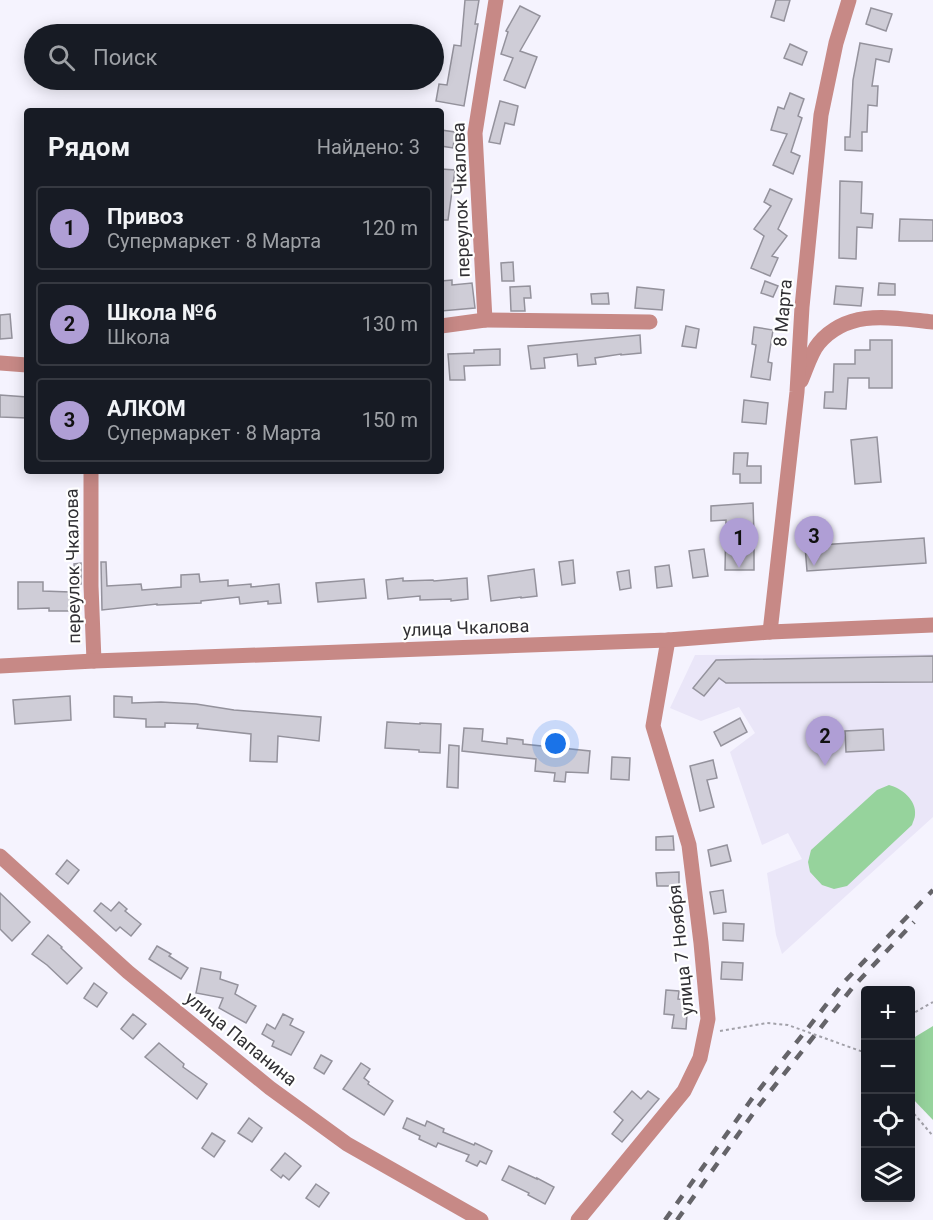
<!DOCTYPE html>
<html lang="ru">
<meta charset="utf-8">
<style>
body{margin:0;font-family:Roboto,sans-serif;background:#20242c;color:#f1f3f6}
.controls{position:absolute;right:18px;bottom:18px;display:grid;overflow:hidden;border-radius:6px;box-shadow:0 3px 15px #0003}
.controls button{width:54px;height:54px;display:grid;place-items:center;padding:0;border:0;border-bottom:2px solid #363941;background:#171b24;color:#f1f3f6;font:30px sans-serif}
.you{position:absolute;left:556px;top:744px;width:21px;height:21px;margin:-15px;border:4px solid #fff;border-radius:50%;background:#1a73e8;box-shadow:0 0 0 9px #1a73e833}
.badge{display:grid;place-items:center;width:39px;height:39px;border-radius:50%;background:#af9ed5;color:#111;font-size:20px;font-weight:700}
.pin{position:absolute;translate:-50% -50px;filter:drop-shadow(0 2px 3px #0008)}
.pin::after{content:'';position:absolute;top:32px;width:21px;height:18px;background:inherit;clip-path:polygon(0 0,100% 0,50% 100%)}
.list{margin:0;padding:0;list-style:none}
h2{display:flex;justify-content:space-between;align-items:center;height:78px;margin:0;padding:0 24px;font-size:26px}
h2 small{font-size:20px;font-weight:400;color:#9ea1a6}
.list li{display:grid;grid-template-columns:39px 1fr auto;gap:18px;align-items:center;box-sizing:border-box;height:84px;margin:0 12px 12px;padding:0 12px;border:2px solid #363941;border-radius:6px}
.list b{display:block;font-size:22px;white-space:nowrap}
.list p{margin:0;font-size:20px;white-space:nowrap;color:#9ea1a6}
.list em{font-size:20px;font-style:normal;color:#9ea1a6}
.icon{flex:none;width:33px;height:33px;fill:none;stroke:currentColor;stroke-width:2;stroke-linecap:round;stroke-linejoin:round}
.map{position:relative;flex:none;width:933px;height:1220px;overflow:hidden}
.search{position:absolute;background:#171b24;box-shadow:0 3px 15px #0003;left:24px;top:24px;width:420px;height:66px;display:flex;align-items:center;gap:15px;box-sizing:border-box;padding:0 21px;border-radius:33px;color:#9ea1a6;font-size:22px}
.panel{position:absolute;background:#171b24;box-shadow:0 3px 15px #0003;left:24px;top:108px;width:420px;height:366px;border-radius:6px}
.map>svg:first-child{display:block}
.built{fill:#eae6f8}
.green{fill:#96d39c}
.building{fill:#cfcdd7;stroke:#94929c;stroke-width:1.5}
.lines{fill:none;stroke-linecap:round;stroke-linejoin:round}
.path{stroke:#a2a1a9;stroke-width:2;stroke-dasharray:3 3;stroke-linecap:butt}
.minor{stroke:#c78986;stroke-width:15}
.tertiary{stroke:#c78986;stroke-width:15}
.rail{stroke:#656469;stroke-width:4.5;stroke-dasharray:10 10;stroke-linecap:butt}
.labels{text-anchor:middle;stroke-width:4.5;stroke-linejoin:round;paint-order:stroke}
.street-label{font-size:18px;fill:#313034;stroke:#fff}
</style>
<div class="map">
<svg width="933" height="1220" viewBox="0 0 933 1220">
<rect width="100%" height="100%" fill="#f5f3fe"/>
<!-- built -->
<path class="built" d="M933,654V817L782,954L776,935L767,873L802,859L788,833L762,845L730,752L755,733L739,707L701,721L670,708L695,655Z"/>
<!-- green -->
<g class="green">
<path d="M889,785C901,788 917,800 915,815C915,818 913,821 912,825L847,886L834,889L822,885L810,872L808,862L811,850L877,790Z"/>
<path d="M933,1026V1120L911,1097L910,1040Z"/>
</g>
<!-- building -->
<g class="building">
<path d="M465,0H479L475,24H478L464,106L436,101L439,84L447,85L454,45L461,46Z"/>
<path d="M776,0H790L784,21L771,17Z"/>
<path d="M520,6L540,16L520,51L537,57L525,88L504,80L513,58L501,54L508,32L506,31Z"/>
<path d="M871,8L892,14L886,31L866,24Z"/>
<path d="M860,43L892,49L889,62L876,59L872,86H878L877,106L868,105L867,132H862V151L845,150V137H850L853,80Z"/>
<path d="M790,44L807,52L802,65L784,58Z"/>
<path d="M790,93L804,99L798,116L802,118L791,152L800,156L793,174L773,165L787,134L771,130L778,107L784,109Z"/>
<path d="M500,101L518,106L514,125L505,123L500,144L489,142Z"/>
<path d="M441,130L455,132L453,148L441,146Z"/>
<path d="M441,169L455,170L448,220H441Z"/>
<path d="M840,181L862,182L861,213L873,214L872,228L857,227L856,259L839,258Z"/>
<path d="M770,189L792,199L778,229L787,236L772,256L778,258L770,276L751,268L764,236L754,229L771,206L764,202Z"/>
<path d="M900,219L933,220V241H899Z"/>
<path d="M513,262L514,281H502L501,263Z"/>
<path d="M452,280V285L472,283L475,308L441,311V281Z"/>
<path d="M765,281L778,286L773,297L761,293Z"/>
<path d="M879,283L895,284V295H878Z"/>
<path d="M530,286L531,298H524L525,311H511L510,287Z"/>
<path d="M836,286L863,288L861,306L834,304Z"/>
<path d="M637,287L664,290L662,310L635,308Z"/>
<path d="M608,293L609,304H592L591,294Z"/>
<path d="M10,314L12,338L0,339V315Z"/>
<path d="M686,326L699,329L696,348L682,346Z"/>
<path d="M754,327L773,330L768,362L772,363L770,380L751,377L756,345L752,344Z"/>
<path d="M640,335L641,353L621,355V354L595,358L596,364L578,366L577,354L544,358L545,368L531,369L528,346Z"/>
<path d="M870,340H892V388H869V378H848L846,409L824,408L825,392H833L834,364H855V350H870Z"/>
<path d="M500,349V365L464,366L465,380H450L448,354L474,353V350Z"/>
<path d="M0,395L27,397V418L0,417Z"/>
<path d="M744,400L768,403L766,424L742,422Z"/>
<path d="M877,437L881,482L855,484L851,440Z"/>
<path d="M734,453H748L747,466H761V483H740V474H733Z"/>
<path d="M753,503L754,534V570H725L726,520L711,521V506Z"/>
<path d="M924,538L926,563L807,571L805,546Z"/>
<path d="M704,549L708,576L693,578L689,551Z"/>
<path d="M573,560L575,583L562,585L559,562Z"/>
<path d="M101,562H106L107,586L141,584L142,590L181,587V575L199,574L200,582L228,580V586L251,584V587L279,584L281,603L268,604V601L240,604L239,597L201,601V603L157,605V604L102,610Z"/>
<path d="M81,563V584H75L74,564Z"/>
<path d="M669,565L672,586L657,588L655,567Z"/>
<path d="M534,569L537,596L521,598V597L491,601L488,576Z"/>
<path d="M629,570L631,588L620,590L617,572Z"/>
<path d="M403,578V581L433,580L434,581L467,578L468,599L451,601V599L420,600V596L388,599L386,580Z"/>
<path d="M364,579L366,598L318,602L316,583Z"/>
<path d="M18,582H43V591L70,592V611H49V608L18,609Z"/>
<path d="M933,656V682L726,683L719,678L704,696L693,688L716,660Z"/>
<path d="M70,696L71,720L15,724L13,700Z"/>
<path d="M114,696L132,697V703L161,702L196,704L234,710L321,717L319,741L278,736L277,762L250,761L251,734L197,728L198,724L165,723V727H146V719L114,717Z"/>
<path d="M740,718L747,732L721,746L714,732Z"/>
<path d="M387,722L420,724V723L441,724L440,753L419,752V750L385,748Z"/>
<path d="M464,728L483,729L482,741L507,744V738L523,740V744L590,751L588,773L566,772L565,782L554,781L555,773L535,771L536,759L462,751Z"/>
<path d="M883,729L884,750L846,752L845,731Z"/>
<path d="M449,745L459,746L458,788L447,787Z"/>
<path d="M612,757L630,758L629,780L611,779Z"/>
<path d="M713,760L717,778L707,780L714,807L700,811L690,766Z"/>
<path d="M673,836L674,850H656V837Z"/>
<path d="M727,845L731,861L711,866L708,850Z"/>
<path d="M67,860L79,870L68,884L56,874Z"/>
<path d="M679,872V886H657L656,873Z"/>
<path d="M723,890L726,912L714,914L710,892Z"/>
<path d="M0,893L30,922L12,941L0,929Z"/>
<path d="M119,902L127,909L125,911L141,924L131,936L120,927L116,931L94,911L101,903L111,911Z"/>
<path d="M723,923L744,924L743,941L723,940Z"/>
<path d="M48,935L62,947L61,948L82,968L67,984L47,965L32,954Z"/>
<path d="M157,946L171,954L169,956L188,968L181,979L149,959Z"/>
<path d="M722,962L743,963L742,980L721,979Z"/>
<path d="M201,968L221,972L220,979L238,985L235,994L256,1006L246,1023L219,1008L223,998L196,993Z"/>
<path d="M94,983L107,993L97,1007L84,998Z"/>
<path d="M666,990L679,991L678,999L688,1000L686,1029L672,1028L674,1015L664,1014Z"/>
<path d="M133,1014L146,1024L133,1039L121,1029Z"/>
<path d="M283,1014L293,1019L290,1025L304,1032L291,1055L272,1046L274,1041L262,1034L267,1024L275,1029Z"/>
<path d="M159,1043L184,1064L183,1067L207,1084L197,1099L145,1057Z"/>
<path d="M321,1055L332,1061L324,1074L314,1068Z"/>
<path d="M361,1063L370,1069L364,1078L369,1082L368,1084L393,1101L384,1115L343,1089Z"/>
<path d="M632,1091L641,1099L648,1091L659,1099L622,1142L612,1134L623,1120L614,1112Z"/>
<path d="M249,1118L262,1128L252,1142L238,1133Z"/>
<path d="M407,1118L425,1126L427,1121L444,1129L443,1132L474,1145L475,1143L492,1151L486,1164L480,1161L477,1166L466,1161L469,1155L438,1143L436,1147L419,1139L420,1136L403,1128Z"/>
<path d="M212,1133L225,1141L214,1157L202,1148Z"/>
<path d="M285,1153L301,1166L289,1180L283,1175L281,1178L271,1170Z"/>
<path d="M509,1166L537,1179V1178L554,1187L545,1204L528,1195L529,1193L502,1180Z"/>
<path d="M316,1184L329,1193L319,1207L306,1198Z"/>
</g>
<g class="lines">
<!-- path -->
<g class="path">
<path d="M910,1015L933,1002"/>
<path d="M720,1031L767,1023L788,1025L866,1053"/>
<path d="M910,1109L933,1136"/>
</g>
<!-- minor -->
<g class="minor">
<path d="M485,320L650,322"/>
<path d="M441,326L485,320L475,133L496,0"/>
<path d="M0,363L27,365"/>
<path d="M801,381C806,370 811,352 819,343C849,308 893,318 933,322"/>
<path d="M91,471V586L94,661"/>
<path d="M770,632L797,392L802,307L821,115L836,43L849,0"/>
<path d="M0,856L128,972L270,1088L347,1144L481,1220"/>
<path d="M578,1220L684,1091L700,1058L708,1019L701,943L689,845L653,726L668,640"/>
</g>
<!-- tertiary -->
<path class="tertiary" d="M0,666L94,661L668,640L770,632L933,625"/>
<!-- rail -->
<g class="rail">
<path d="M665,1220L751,1100L845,981L933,890"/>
<path d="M677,1220L757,1108L853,987L914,922"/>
</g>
</g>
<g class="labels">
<!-- street labels -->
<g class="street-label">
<text transform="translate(461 200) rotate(-92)" y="6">переулок Чкалова</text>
<text transform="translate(783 313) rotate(-85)" y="6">8 Марта</text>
<text transform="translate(73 566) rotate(-91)" y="6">переулок Чкалова</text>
<text transform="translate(466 628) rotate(-2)" y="6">улица Чкалова</text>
<text transform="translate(681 950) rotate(-96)" y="6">улица 7 Ноября</text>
<text transform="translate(241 1039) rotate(39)" y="6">улица Папанина</text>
</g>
</g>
</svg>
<div class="controls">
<button>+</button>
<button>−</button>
<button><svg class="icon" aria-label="locate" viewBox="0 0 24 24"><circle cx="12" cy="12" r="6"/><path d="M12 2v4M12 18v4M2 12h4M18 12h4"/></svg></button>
<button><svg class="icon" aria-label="layers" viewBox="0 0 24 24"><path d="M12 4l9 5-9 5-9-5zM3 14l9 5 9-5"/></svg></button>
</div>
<div class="you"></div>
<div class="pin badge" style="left:739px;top:568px">1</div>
<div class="pin badge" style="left:825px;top:766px">2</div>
<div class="pin badge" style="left:814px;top:566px">3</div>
<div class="search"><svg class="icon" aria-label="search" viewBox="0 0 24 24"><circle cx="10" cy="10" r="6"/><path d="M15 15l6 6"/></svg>Поиск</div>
<section class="panel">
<h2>Рядом<small>Найдено: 3</small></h2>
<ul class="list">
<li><span class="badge">1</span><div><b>Привоз</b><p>Супермаркет · 8 Марта</p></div><em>120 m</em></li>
<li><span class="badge">2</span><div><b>Школа №6</b><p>Школа</p></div><em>130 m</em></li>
<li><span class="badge">3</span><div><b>АЛКОМ</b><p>Супермаркет · 8 Марта</p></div><em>150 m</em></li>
</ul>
</section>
</div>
